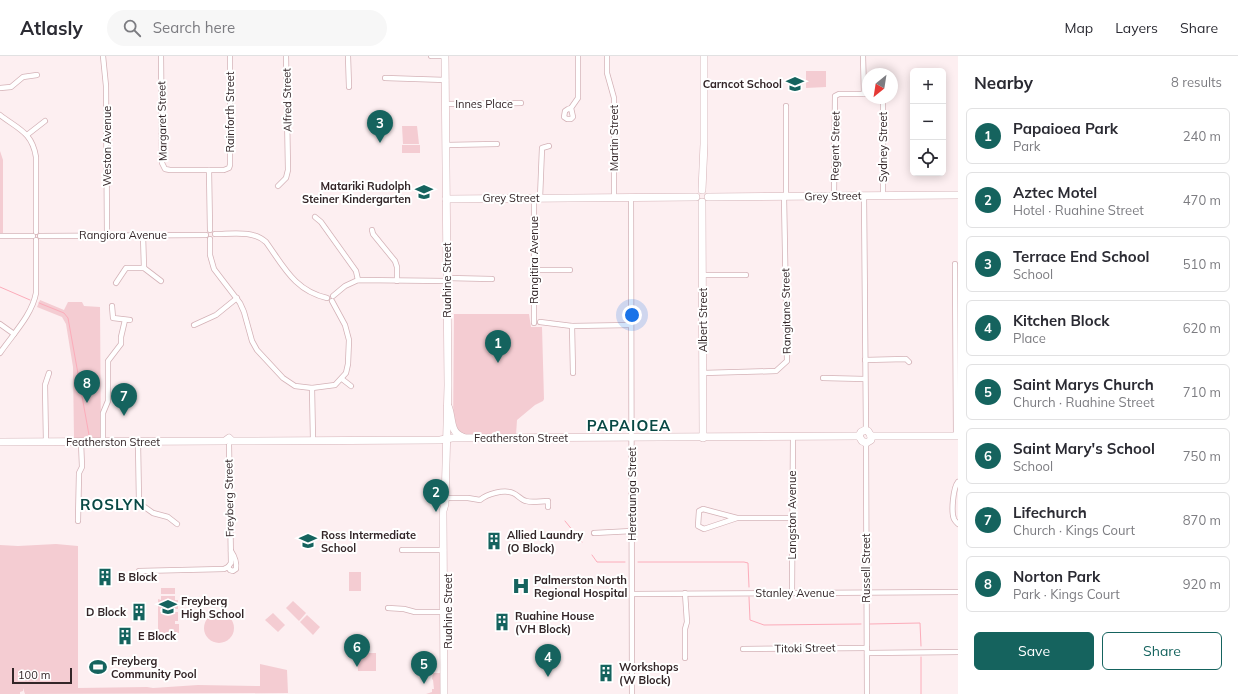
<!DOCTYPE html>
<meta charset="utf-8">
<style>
body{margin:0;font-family:Mulish,sans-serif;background:#f7f7f7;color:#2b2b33}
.controls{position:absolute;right:12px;top:12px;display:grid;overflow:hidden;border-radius:6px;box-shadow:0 2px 10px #0003}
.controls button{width:36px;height:36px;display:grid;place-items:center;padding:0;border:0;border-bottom:1px solid #e1e1e2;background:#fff;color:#2b2b33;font:20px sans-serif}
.compass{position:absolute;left:862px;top:12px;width:36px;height:36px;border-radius:50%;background:#fff;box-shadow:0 2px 10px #0003;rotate:210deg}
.scale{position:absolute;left:12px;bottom:10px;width:60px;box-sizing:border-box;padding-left:4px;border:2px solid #332628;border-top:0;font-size:11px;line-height:14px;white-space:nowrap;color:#332628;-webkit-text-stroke:3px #fff;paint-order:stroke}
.you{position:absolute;left:632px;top:259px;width:14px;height:14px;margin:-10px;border:3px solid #fff;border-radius:50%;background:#1a73e8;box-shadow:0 0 0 6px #1a73e833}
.badge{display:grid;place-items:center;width:26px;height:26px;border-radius:50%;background:#15635e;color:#fff;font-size:13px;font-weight:700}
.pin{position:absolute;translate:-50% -33px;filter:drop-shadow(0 1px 2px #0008)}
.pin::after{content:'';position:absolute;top:21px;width:14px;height:12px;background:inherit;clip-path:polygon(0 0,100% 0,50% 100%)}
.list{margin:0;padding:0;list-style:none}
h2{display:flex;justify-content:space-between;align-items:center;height:52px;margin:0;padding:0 16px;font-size:17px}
h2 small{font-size:13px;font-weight:400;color:#7c7c81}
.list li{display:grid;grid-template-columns:26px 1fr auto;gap:12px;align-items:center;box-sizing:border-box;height:56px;margin:0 8px 8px;padding:0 8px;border:1px solid #e1e1e2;border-radius:6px}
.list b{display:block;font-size:15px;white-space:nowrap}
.list p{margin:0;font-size:13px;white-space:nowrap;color:#7c7c81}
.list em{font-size:13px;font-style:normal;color:#7c7c81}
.actions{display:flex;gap:8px;padding:12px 16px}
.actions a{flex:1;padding:9px 0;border:1px solid #15635e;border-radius:6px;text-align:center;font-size:14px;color:#15635e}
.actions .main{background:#15635e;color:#fff}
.icon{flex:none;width:22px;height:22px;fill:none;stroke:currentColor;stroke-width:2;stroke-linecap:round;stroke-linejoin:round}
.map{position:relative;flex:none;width:958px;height:638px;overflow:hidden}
header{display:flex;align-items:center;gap:24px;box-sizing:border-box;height:56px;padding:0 20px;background:#fff;border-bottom:1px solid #e1e1e2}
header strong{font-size:19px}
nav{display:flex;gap:22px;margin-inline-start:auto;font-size:14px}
.search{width:280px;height:36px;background:#f7f7f7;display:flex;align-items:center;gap:10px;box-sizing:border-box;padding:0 14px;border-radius:22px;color:#7c7c81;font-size:15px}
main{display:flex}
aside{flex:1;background:#fff}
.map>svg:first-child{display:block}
.green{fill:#f4ccd2}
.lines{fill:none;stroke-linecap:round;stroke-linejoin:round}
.stream{stroke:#fcacba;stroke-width:1}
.street-casing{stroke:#d4b2b7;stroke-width:6}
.secondary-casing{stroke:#d4b2b7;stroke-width:8}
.street{stroke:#fff;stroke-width:4.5}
.secondary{stroke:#fff;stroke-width:7}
.labels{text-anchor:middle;stroke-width:4;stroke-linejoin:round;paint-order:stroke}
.poi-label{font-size:11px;font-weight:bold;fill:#332628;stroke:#fff;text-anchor:start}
.street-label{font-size:11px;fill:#332628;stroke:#fff}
.district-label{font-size:15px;font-weight:bold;letter-spacing:1px;fill:#084844;stroke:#fff}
</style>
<header>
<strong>Atlasly</strong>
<div class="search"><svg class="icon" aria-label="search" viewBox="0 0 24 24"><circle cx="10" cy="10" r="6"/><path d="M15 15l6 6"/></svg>Search here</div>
<nav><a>Map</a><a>Layers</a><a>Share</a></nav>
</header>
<main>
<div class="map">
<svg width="958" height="638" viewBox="0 0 958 638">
<rect width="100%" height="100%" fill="#fdeff1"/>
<!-- green -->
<g class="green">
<path d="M806,15H826V31L806,32Z"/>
<path d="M402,70H417L419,88H403Z"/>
<rect x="402" y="89" width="18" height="8"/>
<path d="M0,95L3,104V177H0Z"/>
<path d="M40,244L64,254L68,246H82L84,250L100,251L101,383H74L73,311L66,268L62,261L37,251Z"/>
<path d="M454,258H529L531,271H542L544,343L543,345L535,349L517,364L516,379L453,380Z"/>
<path d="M56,488L78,490V632L147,631L153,632L198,629L260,630V608L287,614L288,637L25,638L23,632V635L20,636V638H0V489L18,490Z"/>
<rect x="349" y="516" width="12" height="19"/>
<rect x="161" y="532" width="14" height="6"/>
<path d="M161,540H175V544H178V553H160V556H178V565H175V568H179V577H160V579H158V543L161,544Z"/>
<path d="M293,545L306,557L299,565L286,552Z"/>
<path d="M273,557L285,569L278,576L265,564Z"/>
<circle cx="219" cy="572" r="15"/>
<path d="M307,559L320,571L313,579L300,566Z"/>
<path d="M357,597H376V615H358Z"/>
<path d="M433,617H441L440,638H426L432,636V633H434L433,624L432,623Z"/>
</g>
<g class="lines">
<!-- stream -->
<g class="stream">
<path d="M0,231L30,244"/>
<path d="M39,247L64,257L68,262L89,379"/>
<path d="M565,465L582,486"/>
<path d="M592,499L597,506H625"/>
<path d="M638,506H744L748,507L749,531"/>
<path d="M749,541L750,564L764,569L861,568"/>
<path d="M870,568L920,567L921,590"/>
<path d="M921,601V638"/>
</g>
<!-- street casing -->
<g class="street-casing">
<g id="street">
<path d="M103,0L106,30L107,179"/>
<path d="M161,0L162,107L165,113L170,114H224L229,112L230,109V0"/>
<path d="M348,0L349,31"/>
<path d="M431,0H445"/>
<path d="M607,0V17L614,42V142"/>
<path d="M863,0L864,38"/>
<path d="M385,22L446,24"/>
<path d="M0,32L11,31L23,21L37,19"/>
<path d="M446,48L521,47"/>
<path d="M571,52L573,61L571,63H567L564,61L565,55L568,53L571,52L578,42V0"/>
<path d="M0,59C18,73 32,76 36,101V176"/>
<path d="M27,79L45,65"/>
<path d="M446,89L497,88"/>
<path d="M209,114L210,174"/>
<path d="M278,130L286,122L288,114L286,0"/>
<path d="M864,139L866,375"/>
<path d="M883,139V42"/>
<path d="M834,140L835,40L839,38H868"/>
<path d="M631,141L632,638"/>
<path d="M786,141V50"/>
<path d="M534,142V267"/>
<path d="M540,142L542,92L549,90"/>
<path d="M315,161L321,166L356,215L358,224"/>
<path d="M372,174L373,178L395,205L397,211V225"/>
<path d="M215,178C232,178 253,174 266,186C284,211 295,235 327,242"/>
<path d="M143,179L144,212"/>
<path d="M0,180H33"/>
<path d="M40,180L206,179"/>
<path d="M210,183V199L214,213L240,247L244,256L252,285L257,294L283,322L295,330L312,332L335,329L346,317L348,308L349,284L345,269L332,245"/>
<path d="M955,208L956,380"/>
<path d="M534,214H570"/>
<path d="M703,219H746"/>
<path d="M447,222L492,223"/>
<path d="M116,227L126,212H144L161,225"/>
<path d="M333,240L345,230L358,224L447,225"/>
<path d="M112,250L113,262L130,264"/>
<path d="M540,266L572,270L631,269"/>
<path d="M0,268L14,278"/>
<path d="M194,269L216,259L237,242"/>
<path d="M572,270L573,317"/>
<path d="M0,297C13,278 32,259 36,237V184"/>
<path d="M865,304L906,303L909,306"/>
<path d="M703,317L776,315L787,305L784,141"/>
<path d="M823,322L865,323"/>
<path d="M342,323L351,330"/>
<path d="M312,332L313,384"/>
<path d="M46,386L45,329L49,317"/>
<path d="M103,386V357L108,345V305L121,288V281L125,264"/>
<path d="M138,386L139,447L153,457L168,461L177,468"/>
<path d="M866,387L867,638"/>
<path d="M958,426C953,432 951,456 954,463C955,465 957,467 958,468"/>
<path d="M445,442H468L480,444C487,438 504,433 513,437C518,439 521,444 526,445C532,447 541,445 548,445V451"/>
<path d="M737,462L703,453L699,455L698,470L704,473L737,462H792"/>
<path d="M78,465L79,417L82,411L81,386"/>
<path d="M594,477L632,475"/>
<path d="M402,494H444"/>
<path d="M228,511L230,514L233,515L236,513C237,506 235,501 231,495"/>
<path d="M139,515L224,513L228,511L231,507L229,389"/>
<path d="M792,537L793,381"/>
<path d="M632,538L958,536"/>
<path d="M388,552L404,553L415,556H448"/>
<path d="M743,593L867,592"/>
<path d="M867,597L958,596"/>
<path d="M685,602V573L687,566L685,537"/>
</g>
</g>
<!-- secondary casing -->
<g class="secondary-casing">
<g id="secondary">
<path d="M702,134L704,88V0"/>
<path d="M708,141L958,139"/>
<path d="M446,143L696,141"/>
<path d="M702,146L703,382"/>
<path d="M448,350C453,361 449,377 463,381"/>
<path d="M859,380L862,385L866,387L871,384V380"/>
<path d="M859,380L861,376L865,374L868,375L871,380"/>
<path d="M871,380H958"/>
<path d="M0,386L225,385L229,382L232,385L440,384L452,382L859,380"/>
<path d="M444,638L443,455L445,448L448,329L445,0"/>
</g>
</g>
<!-- street -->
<use href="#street" class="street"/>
<!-- secondary -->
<use href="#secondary" class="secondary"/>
</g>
<!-- icons -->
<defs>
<g id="school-bare" transform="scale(1.38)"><path d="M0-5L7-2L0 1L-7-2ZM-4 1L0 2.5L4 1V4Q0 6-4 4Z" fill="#15635e" stroke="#fff" stroke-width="2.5" paint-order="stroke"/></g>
<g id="building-bare" transform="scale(1.38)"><path d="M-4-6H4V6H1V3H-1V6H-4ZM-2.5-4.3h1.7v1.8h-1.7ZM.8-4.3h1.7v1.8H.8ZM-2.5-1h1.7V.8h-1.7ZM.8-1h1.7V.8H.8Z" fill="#15635e" stroke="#fff" stroke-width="2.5" paint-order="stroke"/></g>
<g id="hospital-bare" transform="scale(1.38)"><path d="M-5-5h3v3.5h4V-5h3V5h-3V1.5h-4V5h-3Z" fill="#15635e" stroke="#fff" stroke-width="2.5" paint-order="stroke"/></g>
<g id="stadium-bare" transform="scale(1.38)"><path d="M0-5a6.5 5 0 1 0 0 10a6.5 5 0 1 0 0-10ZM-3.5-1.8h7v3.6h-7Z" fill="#15635e" stroke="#fff" stroke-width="2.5" paint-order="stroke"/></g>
</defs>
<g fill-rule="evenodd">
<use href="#school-bare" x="795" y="28"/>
<use href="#school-bare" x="424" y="136"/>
<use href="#school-bare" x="308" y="485"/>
<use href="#building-bare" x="494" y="485"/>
<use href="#building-bare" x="105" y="521"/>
<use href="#hospital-bare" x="521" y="530"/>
<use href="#school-bare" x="168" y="551"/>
<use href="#building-bare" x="139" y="556"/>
<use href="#building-bare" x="502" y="566"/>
<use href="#building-bare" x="125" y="580"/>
<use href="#stadium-bare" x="98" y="611"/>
<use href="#building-bare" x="606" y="617"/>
</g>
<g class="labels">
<!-- poi labels -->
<g class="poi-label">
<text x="782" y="32" text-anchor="end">Carncot School</text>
<text x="411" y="134" text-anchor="end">Matariki Rudolph<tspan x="411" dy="13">Steiner Kindergarten</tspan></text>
<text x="321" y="483">Ross Intermediate<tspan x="321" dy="13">School</tspan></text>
<text x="507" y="483">Allied Laundry<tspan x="507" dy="13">(O Block)</tspan></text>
<text x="118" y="525">B Block</text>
<text x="534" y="528">Palmerston North<tspan x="534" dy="13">Regional Hospital</tspan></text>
<text x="181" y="549">Freyberg<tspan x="181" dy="13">High School</tspan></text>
<text x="126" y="560" text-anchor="end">D Block</text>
<text x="515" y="564">Ruahine House<tspan x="515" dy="13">(VH Block)</tspan></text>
<text x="138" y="584">E Block</text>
<text x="111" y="609">Freyberg<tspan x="111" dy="13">Community Pool</tspan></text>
<text x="619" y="615">Workshops<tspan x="619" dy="13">(W Block)</tspan></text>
</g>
<!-- street labels -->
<g class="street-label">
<text transform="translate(287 44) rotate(-91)" y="4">Alfred Street</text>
<text x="484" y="52">Innes Place</text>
<text transform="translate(230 56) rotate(-90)" y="4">Rainforth Street</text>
<text transform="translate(162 65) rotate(-91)" y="4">Margaret Street</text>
<text transform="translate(614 82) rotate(-90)" y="4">Martin Street</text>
<text transform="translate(107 90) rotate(-90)" y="4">Weston Avenue</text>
<text transform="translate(835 90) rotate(-89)" y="4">Regent Street</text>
<text transform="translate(883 91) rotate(-90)" y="4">Sydney Street</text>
<text transform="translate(833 140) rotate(-1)" y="4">Grey Street</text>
<text x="511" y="146">Grey Street</text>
<text x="123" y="183">Rangiora Avenue</text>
<text transform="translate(534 204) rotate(-90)" y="4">Rangitira Avenue</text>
<text transform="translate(447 224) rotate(-90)" y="4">Ruahine Street</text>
<text transform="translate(786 255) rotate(-91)" y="4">Rangitane Street</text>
<text transform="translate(703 264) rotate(-90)" y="4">Albert Street</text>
<text x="521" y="386">Featherston Street</text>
<text x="113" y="390">Featherston Street</text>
<text transform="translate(632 438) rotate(-90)" y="4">Heretaunga Street</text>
<text transform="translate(229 442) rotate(-91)" y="4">Freyberg Street</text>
<text transform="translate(792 459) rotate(-90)" y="4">Langston Avenue</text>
<text transform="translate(866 512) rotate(-90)" y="4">Russell Street</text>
<text x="795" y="541">Stanley Avenue</text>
<text transform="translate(448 555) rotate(-90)" y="4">Ruahine Street</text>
<text transform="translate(805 592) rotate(-1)" y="4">Titoki Street</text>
</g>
<!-- district labels -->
<g class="district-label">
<text x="629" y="375">PAPAIOEA</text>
<text x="113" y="454">ROSLYN</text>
</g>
</g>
</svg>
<div class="controls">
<button>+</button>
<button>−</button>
<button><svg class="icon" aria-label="locate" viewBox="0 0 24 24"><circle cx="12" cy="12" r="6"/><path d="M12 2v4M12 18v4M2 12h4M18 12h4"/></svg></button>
</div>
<svg class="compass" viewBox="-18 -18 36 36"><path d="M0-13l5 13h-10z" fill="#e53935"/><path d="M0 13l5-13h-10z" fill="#7c7c81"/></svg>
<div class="scale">100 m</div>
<div class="you"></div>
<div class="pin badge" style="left:498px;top:307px">1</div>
<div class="pin badge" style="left:436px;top:456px">2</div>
<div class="pin badge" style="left:380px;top:87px">3</div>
<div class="pin badge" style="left:548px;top:621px">4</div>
<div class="pin badge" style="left:424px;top:628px">5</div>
<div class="pin badge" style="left:357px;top:611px">6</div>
<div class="pin badge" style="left:124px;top:360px">7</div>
<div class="pin badge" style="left:87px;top:347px">8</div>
</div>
<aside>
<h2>Nearby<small>8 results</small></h2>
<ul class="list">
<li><span class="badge">1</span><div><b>Papaioea Park</b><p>Park</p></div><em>240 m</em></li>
<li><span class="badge">2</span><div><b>Aztec Motel</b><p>Hotel · Ruahine Street</p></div><em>470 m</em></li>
<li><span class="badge">3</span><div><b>Terrace End School</b><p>School</p></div><em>510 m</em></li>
<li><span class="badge">4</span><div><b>Kitchen Block</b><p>Place</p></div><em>620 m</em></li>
<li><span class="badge">5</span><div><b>Saint Marys Church</b><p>Church · Ruahine Street</p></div><em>710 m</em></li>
<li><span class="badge">6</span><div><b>Saint Mary's School</b><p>School</p></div><em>750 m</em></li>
<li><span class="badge">7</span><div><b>Lifechurch</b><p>Church · Kings Court</p></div><em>870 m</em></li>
<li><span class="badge">8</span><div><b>Norton Park</b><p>Park · Kings Court</p></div><em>920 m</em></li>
</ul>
<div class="actions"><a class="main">Save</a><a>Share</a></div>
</aside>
</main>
